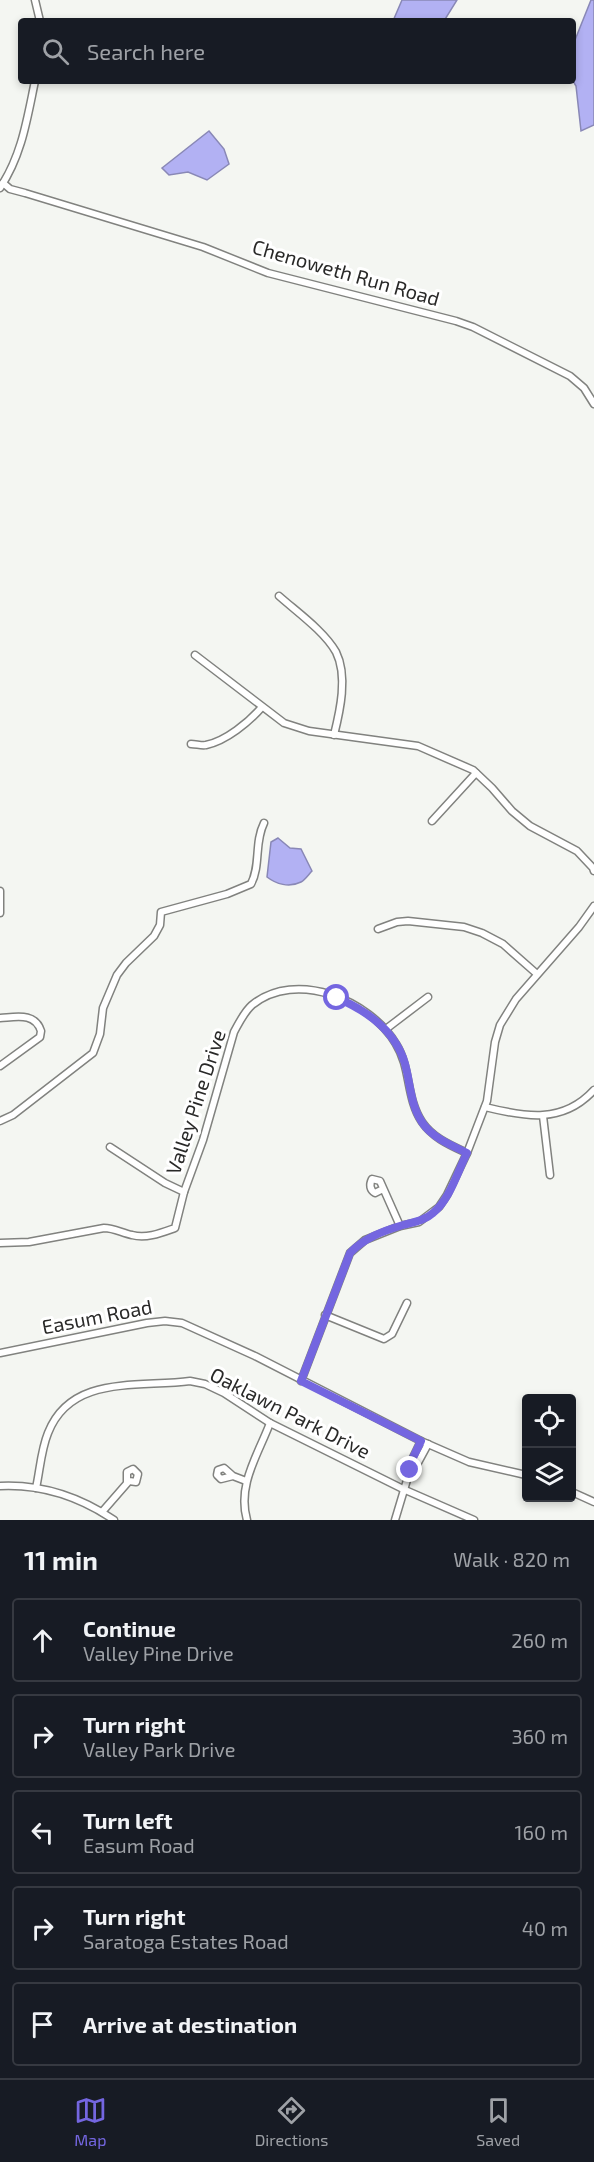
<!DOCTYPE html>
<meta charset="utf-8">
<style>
body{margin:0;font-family:"Exo 2",sans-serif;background:#242831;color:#f1f3f6}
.controls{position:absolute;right:18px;bottom:18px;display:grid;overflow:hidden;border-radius:6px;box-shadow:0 3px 9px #0003}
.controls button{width:54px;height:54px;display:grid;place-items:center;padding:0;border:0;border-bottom:2px solid #363941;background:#171b24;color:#f1f3f6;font:30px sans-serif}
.stop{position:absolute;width:18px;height:18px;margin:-14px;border:4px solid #7466e0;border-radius:50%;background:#fff}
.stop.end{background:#7466e0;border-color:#fff;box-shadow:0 2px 6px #0008}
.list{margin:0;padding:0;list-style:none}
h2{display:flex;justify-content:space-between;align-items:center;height:78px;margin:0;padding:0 24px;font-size:26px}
h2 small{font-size:20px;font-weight:400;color:#9ea1a6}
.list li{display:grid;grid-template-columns:39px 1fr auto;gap:18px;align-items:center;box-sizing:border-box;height:84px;margin:0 12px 12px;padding:0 12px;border:2px solid #363941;border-radius:6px}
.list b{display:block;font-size:22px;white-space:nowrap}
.list p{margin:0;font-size:20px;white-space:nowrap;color:#9ea1a6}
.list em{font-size:20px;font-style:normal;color:#9ea1a6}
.icon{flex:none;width:33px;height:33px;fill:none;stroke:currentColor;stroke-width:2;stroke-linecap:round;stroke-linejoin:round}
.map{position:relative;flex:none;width:594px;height:1520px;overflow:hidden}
.search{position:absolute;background:#171b24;box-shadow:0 3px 9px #0003;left:18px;right:18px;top:18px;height:66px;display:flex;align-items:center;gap:15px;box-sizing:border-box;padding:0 21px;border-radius:6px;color:#9ea1a6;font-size:22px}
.sheet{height:558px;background:#171b24}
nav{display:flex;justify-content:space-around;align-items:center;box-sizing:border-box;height:84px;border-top:2px solid #363941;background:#171b24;font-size:16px;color:#9ea1a6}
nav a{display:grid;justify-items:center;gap:3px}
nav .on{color:#7466e0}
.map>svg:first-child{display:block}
.water{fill:#b2b1f3;stroke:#8988b6;stroke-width:1.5}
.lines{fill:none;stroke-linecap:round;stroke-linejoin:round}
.minor-casing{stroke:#81827f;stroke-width:9}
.minor{stroke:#fff;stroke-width:6}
.route{stroke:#7466e0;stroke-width:8}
.labels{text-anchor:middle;stroke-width:6;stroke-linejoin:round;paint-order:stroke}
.street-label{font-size:20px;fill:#292928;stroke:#fff}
</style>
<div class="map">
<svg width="594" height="1520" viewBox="0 0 594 1520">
<rect width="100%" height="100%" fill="#f4f6f2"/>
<!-- water -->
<g class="water">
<path d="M402,0H457L444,21H393Z"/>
<path d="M591,0H594V125L581,131L576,86L573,81V45Z"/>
<path d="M209,131L224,149L229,164L207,180L188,172L169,175L162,168Z"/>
<path d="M278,838L290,848L301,849L312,871C309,874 305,880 301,882C289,888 276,884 267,877L271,842Z"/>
</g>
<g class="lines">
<!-- minor casing -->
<g class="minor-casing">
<g id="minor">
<path d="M35,0L40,21"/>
<path d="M3,183L10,189L25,193L203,247L268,273L456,321L473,327L570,376L584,388L594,404"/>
<path d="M0,188C22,155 27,119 35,81"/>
<path d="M279,596C297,612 324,631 336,652C348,676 340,711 334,735"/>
<path d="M195,655L284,723L309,731L418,746L473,770L492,788L512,811L530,826L577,851L593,868L594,871"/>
<path d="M191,744C196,744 202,746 206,745C226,741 249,722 262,707"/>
<path d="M432,821L476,773"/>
<path d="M0,891V913"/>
<path d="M378,929L397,922L408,921L464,927L482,933L503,944L537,974"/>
<path d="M0,1018C16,1017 35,1012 41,1031L40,1037L0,1066"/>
<path d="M386,1029L428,997"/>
<path d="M485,1107C525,1117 563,1124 594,1090"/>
<path d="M543,1116L550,1175"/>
<path d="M0,1121L13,1115L93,1053L100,1034L103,1008L117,975L126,963L154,936L160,925L161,912L227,894L251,884C261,865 254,843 264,823"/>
<path d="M110,1147L165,1183L184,1192"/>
<path d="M383,1189L375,1193C370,1190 369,1185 372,1179L380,1181L400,1226"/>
<path d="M0,1243L29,1242L104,1228C114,1228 122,1233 132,1235C146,1239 161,1233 175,1228L184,1192L203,1140L234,1032C239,1023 244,1012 252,1005C296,969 370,1000 396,1044C411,1068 406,1098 422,1122C433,1138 450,1145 467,1153"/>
<path d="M325,1315L384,1339L392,1334L407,1303"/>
<path d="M0,1353L147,1323L165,1321L182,1323L255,1356L421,1441L469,1462L526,1475"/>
<path d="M301,1381L350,1253L365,1240L400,1226L419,1222L439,1207L447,1195L467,1153L487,1101L495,1042L500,1025L516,999L579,927L594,906"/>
<path d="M410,1470L415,1468L428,1444"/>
<path d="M233,1476L221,1479L217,1475L218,1470L224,1468L233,1476L246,1481"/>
<path d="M0,1486C42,1484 80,1497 114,1520"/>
<path d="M36,1488C40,1470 41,1450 48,1433C71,1374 139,1388 190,1381L205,1384L224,1393L270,1423L403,1489L474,1520"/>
<path d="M572,1492L594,1502"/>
<path d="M102,1512L129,1481L136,1482L138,1474L133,1469L127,1472V1483"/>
<path d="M247,1520C237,1485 258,1455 270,1423"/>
<path d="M395,1520L410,1470V1464L421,1441"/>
</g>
</g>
<!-- minor -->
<use href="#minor" class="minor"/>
</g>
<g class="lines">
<!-- route -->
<path class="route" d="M337,998C370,1012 400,1034 407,1072C411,1091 412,1109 424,1125C435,1139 451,1145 467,1153C457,1173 450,1199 433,1213C424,1221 414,1222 403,1225C383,1231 364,1238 350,1253L301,1381L421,1441L410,1464V1470"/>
</g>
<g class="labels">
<!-- street labels -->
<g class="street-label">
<text transform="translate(346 273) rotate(16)" y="7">Chenoweth Run Road</text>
<text transform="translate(196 1102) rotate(-72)" y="7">Valley Pine Drive</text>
<text transform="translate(97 1317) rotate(-11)" y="7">Easum Road</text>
<text transform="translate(290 1413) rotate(27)" y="7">Oaklawn Park Drive</text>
</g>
</g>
</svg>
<div class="controls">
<button><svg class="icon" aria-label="locate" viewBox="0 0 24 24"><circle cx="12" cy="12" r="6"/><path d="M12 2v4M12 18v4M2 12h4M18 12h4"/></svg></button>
<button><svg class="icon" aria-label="layers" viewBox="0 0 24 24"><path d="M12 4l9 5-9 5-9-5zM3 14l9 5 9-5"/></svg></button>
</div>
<div class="stop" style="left:337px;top:998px"></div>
<div class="stop end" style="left:410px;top:1470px"></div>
<div class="search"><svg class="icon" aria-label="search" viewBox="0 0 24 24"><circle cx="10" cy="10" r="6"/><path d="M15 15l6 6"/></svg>Search here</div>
</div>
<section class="sheet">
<h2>11 min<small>Walk · 820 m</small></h2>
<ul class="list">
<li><svg class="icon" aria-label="ahead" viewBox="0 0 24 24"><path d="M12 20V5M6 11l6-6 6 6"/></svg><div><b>Continue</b><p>Valley Pine Drive</p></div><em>260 m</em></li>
<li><svg class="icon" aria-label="right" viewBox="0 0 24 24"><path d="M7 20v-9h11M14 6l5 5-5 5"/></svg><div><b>Turn right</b><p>Valley Park Drive</p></div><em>360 m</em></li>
<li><svg class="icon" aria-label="left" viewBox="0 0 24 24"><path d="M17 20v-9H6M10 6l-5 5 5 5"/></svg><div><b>Turn left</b><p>Easum Road</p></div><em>160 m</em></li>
<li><svg class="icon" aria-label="right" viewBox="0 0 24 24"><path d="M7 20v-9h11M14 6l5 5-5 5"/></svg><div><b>Turn right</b><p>Saratoga Estates Road</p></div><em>40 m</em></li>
<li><svg class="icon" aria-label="arrive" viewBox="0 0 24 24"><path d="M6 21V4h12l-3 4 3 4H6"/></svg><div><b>Arrive at destination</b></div></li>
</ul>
</section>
<nav>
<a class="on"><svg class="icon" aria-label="map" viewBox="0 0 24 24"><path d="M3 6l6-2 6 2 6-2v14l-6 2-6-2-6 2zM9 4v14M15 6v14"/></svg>Map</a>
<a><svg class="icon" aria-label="directions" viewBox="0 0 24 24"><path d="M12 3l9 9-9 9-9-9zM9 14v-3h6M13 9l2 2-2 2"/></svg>Directions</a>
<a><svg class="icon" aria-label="saved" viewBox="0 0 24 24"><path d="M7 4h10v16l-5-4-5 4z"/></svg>Saved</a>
</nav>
